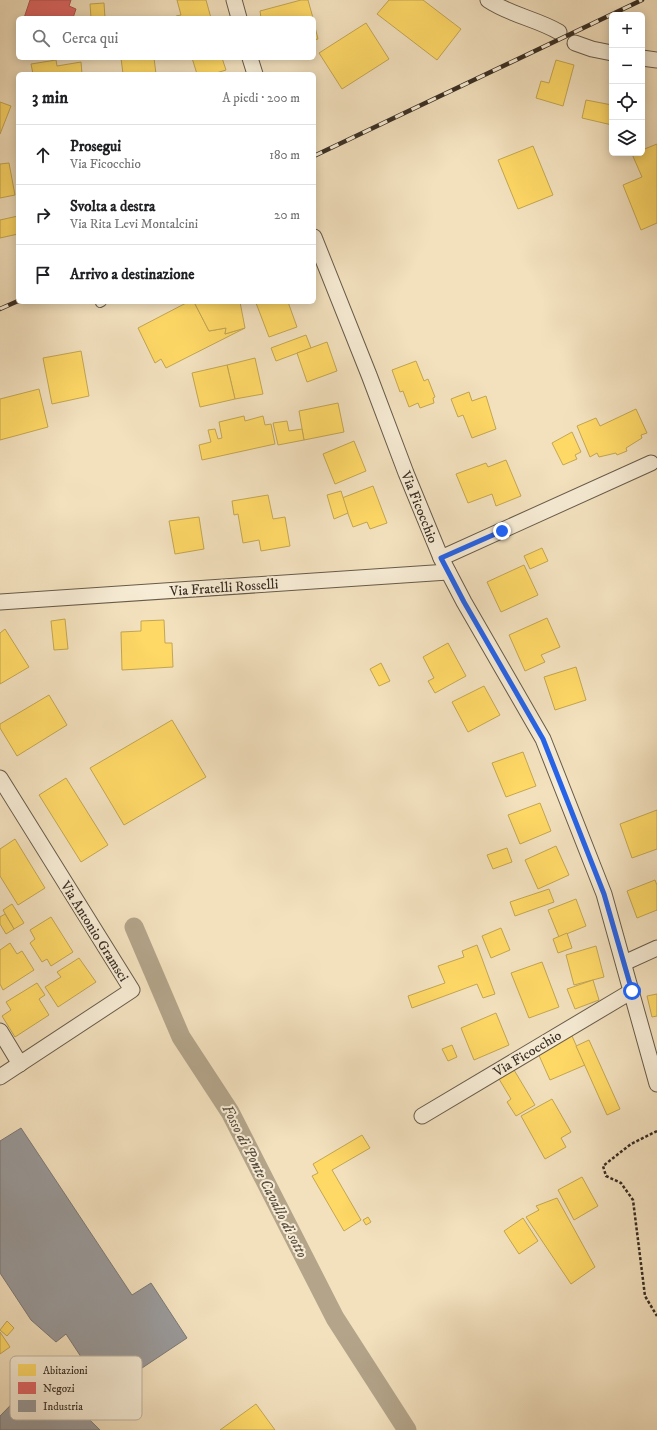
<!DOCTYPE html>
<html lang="it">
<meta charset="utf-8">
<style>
body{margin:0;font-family:"IM FELL DW Pica",serif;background:#f6f6f6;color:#202124}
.controls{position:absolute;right:12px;top:12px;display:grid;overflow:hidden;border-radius:6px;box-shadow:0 2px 10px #0003}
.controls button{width:36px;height:36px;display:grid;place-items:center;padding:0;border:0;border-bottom:1px solid #e0e0e0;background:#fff;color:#202124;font:20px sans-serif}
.stop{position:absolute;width:12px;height:12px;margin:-9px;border:3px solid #2563eb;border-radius:50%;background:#fff}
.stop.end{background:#2563eb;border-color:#fff;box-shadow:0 1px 4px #0008}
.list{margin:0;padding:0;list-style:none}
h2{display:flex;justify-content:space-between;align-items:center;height:52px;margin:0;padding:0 16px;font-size:17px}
h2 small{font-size:13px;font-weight:400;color:#757577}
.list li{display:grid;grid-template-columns:26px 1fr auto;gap:12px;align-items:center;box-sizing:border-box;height:60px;padding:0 16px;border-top:1px solid #e0e0e0}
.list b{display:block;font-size:15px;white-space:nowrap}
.list p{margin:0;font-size:13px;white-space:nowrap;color:#757577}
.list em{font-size:13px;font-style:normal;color:#757577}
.icon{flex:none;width:22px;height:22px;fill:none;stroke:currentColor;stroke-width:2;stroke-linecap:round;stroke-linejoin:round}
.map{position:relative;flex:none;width:657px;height:1430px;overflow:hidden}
.search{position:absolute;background:#fff;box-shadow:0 2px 10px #0003;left:16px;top:16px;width:300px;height:44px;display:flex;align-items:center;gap:10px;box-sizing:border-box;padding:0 14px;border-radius:6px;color:#757577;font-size:15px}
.panel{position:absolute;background:#fff;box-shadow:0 2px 10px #0003;left:16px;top:72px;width:300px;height:232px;border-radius:6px}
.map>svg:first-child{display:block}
.homes{fill:#ffd966;stroke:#c3a652}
.shops{fill:#e06666;stroke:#ae5552}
.industry{fill:#999;stroke:#7c7976}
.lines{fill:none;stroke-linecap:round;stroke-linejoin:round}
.canal{stroke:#b3a48a;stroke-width:19}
.lane-casing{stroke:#675b4a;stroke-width:10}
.street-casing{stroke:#675b4a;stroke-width:17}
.path{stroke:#382e24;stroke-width:2.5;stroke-dasharray:3 2;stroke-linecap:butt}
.lane{stroke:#f7ecd5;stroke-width:8}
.street{stroke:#f7ecd5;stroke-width:15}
.rail-casing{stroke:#382e24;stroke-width:4.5}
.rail{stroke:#f7ecd5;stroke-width:3;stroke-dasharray:9;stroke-linecap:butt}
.route{stroke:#2563eb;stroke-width:5}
.labels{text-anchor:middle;stroke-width:4;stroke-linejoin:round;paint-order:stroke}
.street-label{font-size:14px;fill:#382e24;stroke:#f7ecd5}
.water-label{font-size:15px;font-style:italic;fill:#5d5143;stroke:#f7ecd5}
.key{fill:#f7ecd5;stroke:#beb3a0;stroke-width:1}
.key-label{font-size:11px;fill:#382e24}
</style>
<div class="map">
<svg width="657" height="1430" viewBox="0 0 657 1430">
<rect width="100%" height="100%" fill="#f3e1be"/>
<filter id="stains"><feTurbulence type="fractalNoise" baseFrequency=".005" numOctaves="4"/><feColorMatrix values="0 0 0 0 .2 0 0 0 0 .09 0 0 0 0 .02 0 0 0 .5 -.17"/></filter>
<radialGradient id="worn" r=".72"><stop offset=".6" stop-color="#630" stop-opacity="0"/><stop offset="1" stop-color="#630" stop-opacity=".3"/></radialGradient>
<!-- homes -->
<g class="homes">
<path d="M177,0H206L211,18H176V16L181,15Z"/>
<path d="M301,0H308L313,18H261L260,11Z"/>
<path d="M389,0H423L461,29L437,60L377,14Z"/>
<path d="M104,3L105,18H91L90,4Z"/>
<path d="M314,23L318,39L314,40Z"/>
<path d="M366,23L389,59L342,89L319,53Z"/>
<path d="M121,58H154L156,74H123Z"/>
<path d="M192,58H222L226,70L213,74H197Z"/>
<path d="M56,60L57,66L81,62L82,74H33L31,64Z"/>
<path d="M556,60L574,65L563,106L536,98L541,81L549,83Z"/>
<path d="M586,100L612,105V125L582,118Z"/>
<path d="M0,102L11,106L0,134Z"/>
<path d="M657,144V223L641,230L623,185L642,177L632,154L642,153V150Z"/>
<path d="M533,146L553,195L518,209L498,160Z"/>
<path d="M9,163L15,195L0,198V164Z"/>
<path d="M18,216V234L0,238V220Z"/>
<path d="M188,302H194L209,331L226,328L225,334L245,328L166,368L161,359L155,363L138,328Z"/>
<path d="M194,302H240L245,328L225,334L226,328L209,331Z"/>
<path d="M260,302H288L297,327L269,337L256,303Z"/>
<path d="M306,335L311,348L276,361L271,348Z"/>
<path d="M327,342L337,371L307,382L297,353Z"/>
<path d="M81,351L89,396L52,404L43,358Z"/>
<path d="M255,358L263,394L235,399L227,365Z"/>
<path d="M416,361L424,381L428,379L435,397L433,398L434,403L420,408L418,403L409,407L403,391L400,392L392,370Z"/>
<path d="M227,365L235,399L200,407L192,373Z"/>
<path d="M39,389L48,427L0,440V399Z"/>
<path d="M469,392L472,401L486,396L496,429L472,438L463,415L458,417L451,399Z"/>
<path d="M338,403L344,432L304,440L299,411Z"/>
<path d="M636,409L647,433L641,435L642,438L626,448L627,451L617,455L616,453L599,457L597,453L590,457L577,426L596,418L600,426Z"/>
<path d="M244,416L245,421L263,416L265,425L271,424L275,444L202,460L199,445L211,442L208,430L215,429L218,439L222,438L219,422Z"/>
<path d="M287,421L289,431L302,429L304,440L278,445L273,423Z"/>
<path d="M572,432L581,452L575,455L577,459L563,465L552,443Z"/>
<path d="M354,441L366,471L335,484L323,454Z"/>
<path d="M506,460L521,496L496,506L492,494L468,503L456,474L486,463L488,467Z"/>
<path d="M373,486L387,523L370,529L367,522L353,527L342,498Z"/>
<path d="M341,491L348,513L334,519L327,495Z"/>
<path d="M268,495L273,519L285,517L290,546L261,551L259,540L243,543L238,514L234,515L232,501Z"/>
<path d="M199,517L204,549L175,554L169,521Z"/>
<path d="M542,548L548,561L530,569L524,556Z"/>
<path d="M524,565L538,595L501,612L487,582Z"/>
<path d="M547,618L560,647L541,655L545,662L525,671L509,635Z"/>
<path d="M65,619L68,649L54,650L51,621Z"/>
<path d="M164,620L165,643H172L173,667L122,670L121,632L141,631V621Z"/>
<path d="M5,629L29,667L0,684V633Z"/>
<path d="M448,643L466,676L435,693L428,681L434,678L423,657Z"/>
<path d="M381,663L390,681L379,686L370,669Z"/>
<path d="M576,667L586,700L555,710L544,677Z"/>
<path d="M484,686L500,715L468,732L452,702Z"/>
<path d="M49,695L67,725L17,756L0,728V724Z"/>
<path d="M172,720L206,777L124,825L90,768Z"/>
<path d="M523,752L536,786L506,797L492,763Z"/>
<path d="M66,778L108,845L81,862L39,795Z"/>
<path d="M540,803L551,831L520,844L508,815Z"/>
<path d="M657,810V849L632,858L620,824Z"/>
<path d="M15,839L45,888L18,905L0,876V849Z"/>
<path d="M556,846L569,875L538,889L525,860Z"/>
<path d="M507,848L512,862L493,869L487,855Z"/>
<path d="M655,880L657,885V910L637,918L627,891Z"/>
<path d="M549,889L554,902L515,916L510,902Z"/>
<path d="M576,899L586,926L559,937L548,910Z"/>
<path d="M12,904L24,923L14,929L3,910Z"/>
<path d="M5,914L14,929L6,934L0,924V917Z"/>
<path d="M51,917L73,952L51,966L47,959L42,962L30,943L35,939L30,930Z"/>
<path d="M501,928L510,950L491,958L482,936Z"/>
<path d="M567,933L572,948L558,953L553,939Z"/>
<path d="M10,943L17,954L22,951L34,970L3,990L0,984V950Z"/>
<path d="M477,945L495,994L483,998L477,984L412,1008L408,996L445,983L438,966L464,957L462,951Z"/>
<path d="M596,946L604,977L574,985L566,955Z"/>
<path d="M79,958L96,982L58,1007L45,987L61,977L57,972Z"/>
<path d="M542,962L559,1007L529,1018L511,973Z"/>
<path d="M593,980L599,1000L575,1009L567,989Z"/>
<path d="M37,983L45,995L39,999L49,1015L15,1037L2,1016L11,1010L6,1002Z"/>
<path d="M657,994V1016L652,1017L647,996Z"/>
<path d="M496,1013L509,1045L474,1060L461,1028Z"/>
<path d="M572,1036L585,1065L550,1080L537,1051Z"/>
<path d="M589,1040L620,1109L607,1115L576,1046Z"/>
<path d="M452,1045L457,1057L448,1061L442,1049Z"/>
<path d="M514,1070L535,1105L516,1116L507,1102L511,1099L499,1079Z"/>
<path d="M552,1099L571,1132L561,1138L566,1147L545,1159L521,1116Z"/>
<path d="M362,1135L370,1148L332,1170L361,1220L344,1231L312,1176L318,1173L313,1164Z"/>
<path d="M582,1177L598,1206L574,1220L558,1190Z"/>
<path d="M557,1198L595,1267L571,1284L526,1217L539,1210L536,1206Z"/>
<path d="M368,1217L371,1222L366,1225L363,1220Z"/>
<path d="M523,1218L538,1241L519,1254L504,1231Z"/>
<path d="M7,1321L14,1328L7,1336L0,1330Z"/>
<path d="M0,1332L10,1347L0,1354Z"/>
<path d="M256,1404L275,1430H220Z"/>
</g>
<!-- shops -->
<path class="shops" d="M30,0H71L69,6L76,9L73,18H24Z"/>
<!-- industry -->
<g class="industry">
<path d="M21,1128L132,1295L151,1283L187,1338L118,1384L102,1360L89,1369L66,1334L56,1342L31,1320L0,1273V1141Z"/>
<path d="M42,1373L100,1430H0V1416Z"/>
</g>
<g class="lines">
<!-- canal -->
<path class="canal" d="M134,927L181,1037L230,1112L335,1318L407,1430"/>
<!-- lane casing -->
<g class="lane-casing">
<path id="lane" d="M100,303L102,302"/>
</g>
<!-- street casing -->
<g class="street-casing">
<g id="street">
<path d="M234,0L239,18"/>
<path d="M488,0C510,15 537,19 559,32"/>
<path d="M575,43L592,49L612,53"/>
<path d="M250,58L255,74"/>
<path d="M642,58L657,60"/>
<path d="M314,237L369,375L406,473L441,558L464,602L543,739L604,894L657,1084"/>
<path d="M441,558L651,463"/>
<path d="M0,602L448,572"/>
<path d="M0,778L132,990L0,1077"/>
<path d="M624,963L657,948"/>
<path d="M0,1031L20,1064"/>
<path d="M422,1116L632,991"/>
</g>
</g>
<!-- path -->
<path class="path" d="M657,1131L631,1144L603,1166L606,1176L621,1183L633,1200L645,1296L657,1316"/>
<!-- lane -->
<use href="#lane" class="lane"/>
<!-- street -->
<use href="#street" class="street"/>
<!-- rail casing -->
<g class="rail-casing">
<g id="rail">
<path d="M314,156L642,0"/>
<path d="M0,309L18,301"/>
</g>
</g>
<!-- rail -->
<use href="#rail" class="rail"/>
</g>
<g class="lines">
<!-- route -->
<path class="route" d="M502,531L441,558L464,602L543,739L604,894L632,991"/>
</g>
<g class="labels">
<!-- street labels -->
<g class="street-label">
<text transform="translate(420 507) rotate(68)" y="5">Via Ficocchio</text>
<text transform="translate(224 587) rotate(-4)" y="5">Via Fratelli Rosselli</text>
<text transform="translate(95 931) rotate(58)" y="5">Via Antonio Gramsci</text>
<text transform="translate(527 1053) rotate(-31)" y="5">Via Ficocchio</text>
</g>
<!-- water labels -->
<g class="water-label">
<text transform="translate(265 1181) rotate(63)" y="5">Fosso di Ponte Cavallo di sotto</text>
</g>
</g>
<!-- legend -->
<rect x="10" y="1356" width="132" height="64" rx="6" class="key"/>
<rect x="18" y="1364" width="18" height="12" fill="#ffd966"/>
<rect x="18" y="1382" width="18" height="12" fill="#e06666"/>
<rect x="18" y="1400" width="18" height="12" fill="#999"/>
<g class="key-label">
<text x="43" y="1374">Abitazioni</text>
<text x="43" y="1392">Negozi</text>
<text x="43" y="1410">Industria</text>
</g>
<rect width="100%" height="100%" filter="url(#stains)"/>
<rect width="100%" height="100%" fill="url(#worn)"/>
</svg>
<div class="controls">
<button>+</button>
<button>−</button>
<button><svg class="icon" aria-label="locate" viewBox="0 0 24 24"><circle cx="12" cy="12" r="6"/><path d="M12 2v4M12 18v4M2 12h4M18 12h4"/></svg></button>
<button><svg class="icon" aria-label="layers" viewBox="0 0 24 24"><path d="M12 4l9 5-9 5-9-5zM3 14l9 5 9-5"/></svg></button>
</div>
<div class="stop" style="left:632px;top:991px"></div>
<div class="stop end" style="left:502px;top:531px"></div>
<div class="search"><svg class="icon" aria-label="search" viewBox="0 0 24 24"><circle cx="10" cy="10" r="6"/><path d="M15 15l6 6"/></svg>Cerca qui</div>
<section class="panel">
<h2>3 min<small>A piedi · 200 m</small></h2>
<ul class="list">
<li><svg class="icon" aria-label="ahead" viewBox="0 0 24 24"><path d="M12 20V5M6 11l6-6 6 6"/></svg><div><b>Prosegui</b><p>Via Ficocchio</p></div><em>180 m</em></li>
<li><svg class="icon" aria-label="right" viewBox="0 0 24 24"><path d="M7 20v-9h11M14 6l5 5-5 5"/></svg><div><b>Svolta a destra</b><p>Via Rita Levi Montalcini</p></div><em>20 m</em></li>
<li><svg class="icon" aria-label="arrive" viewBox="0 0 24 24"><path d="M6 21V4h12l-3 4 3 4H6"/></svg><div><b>Arrivo a destinazione</b></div></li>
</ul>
</section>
</div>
